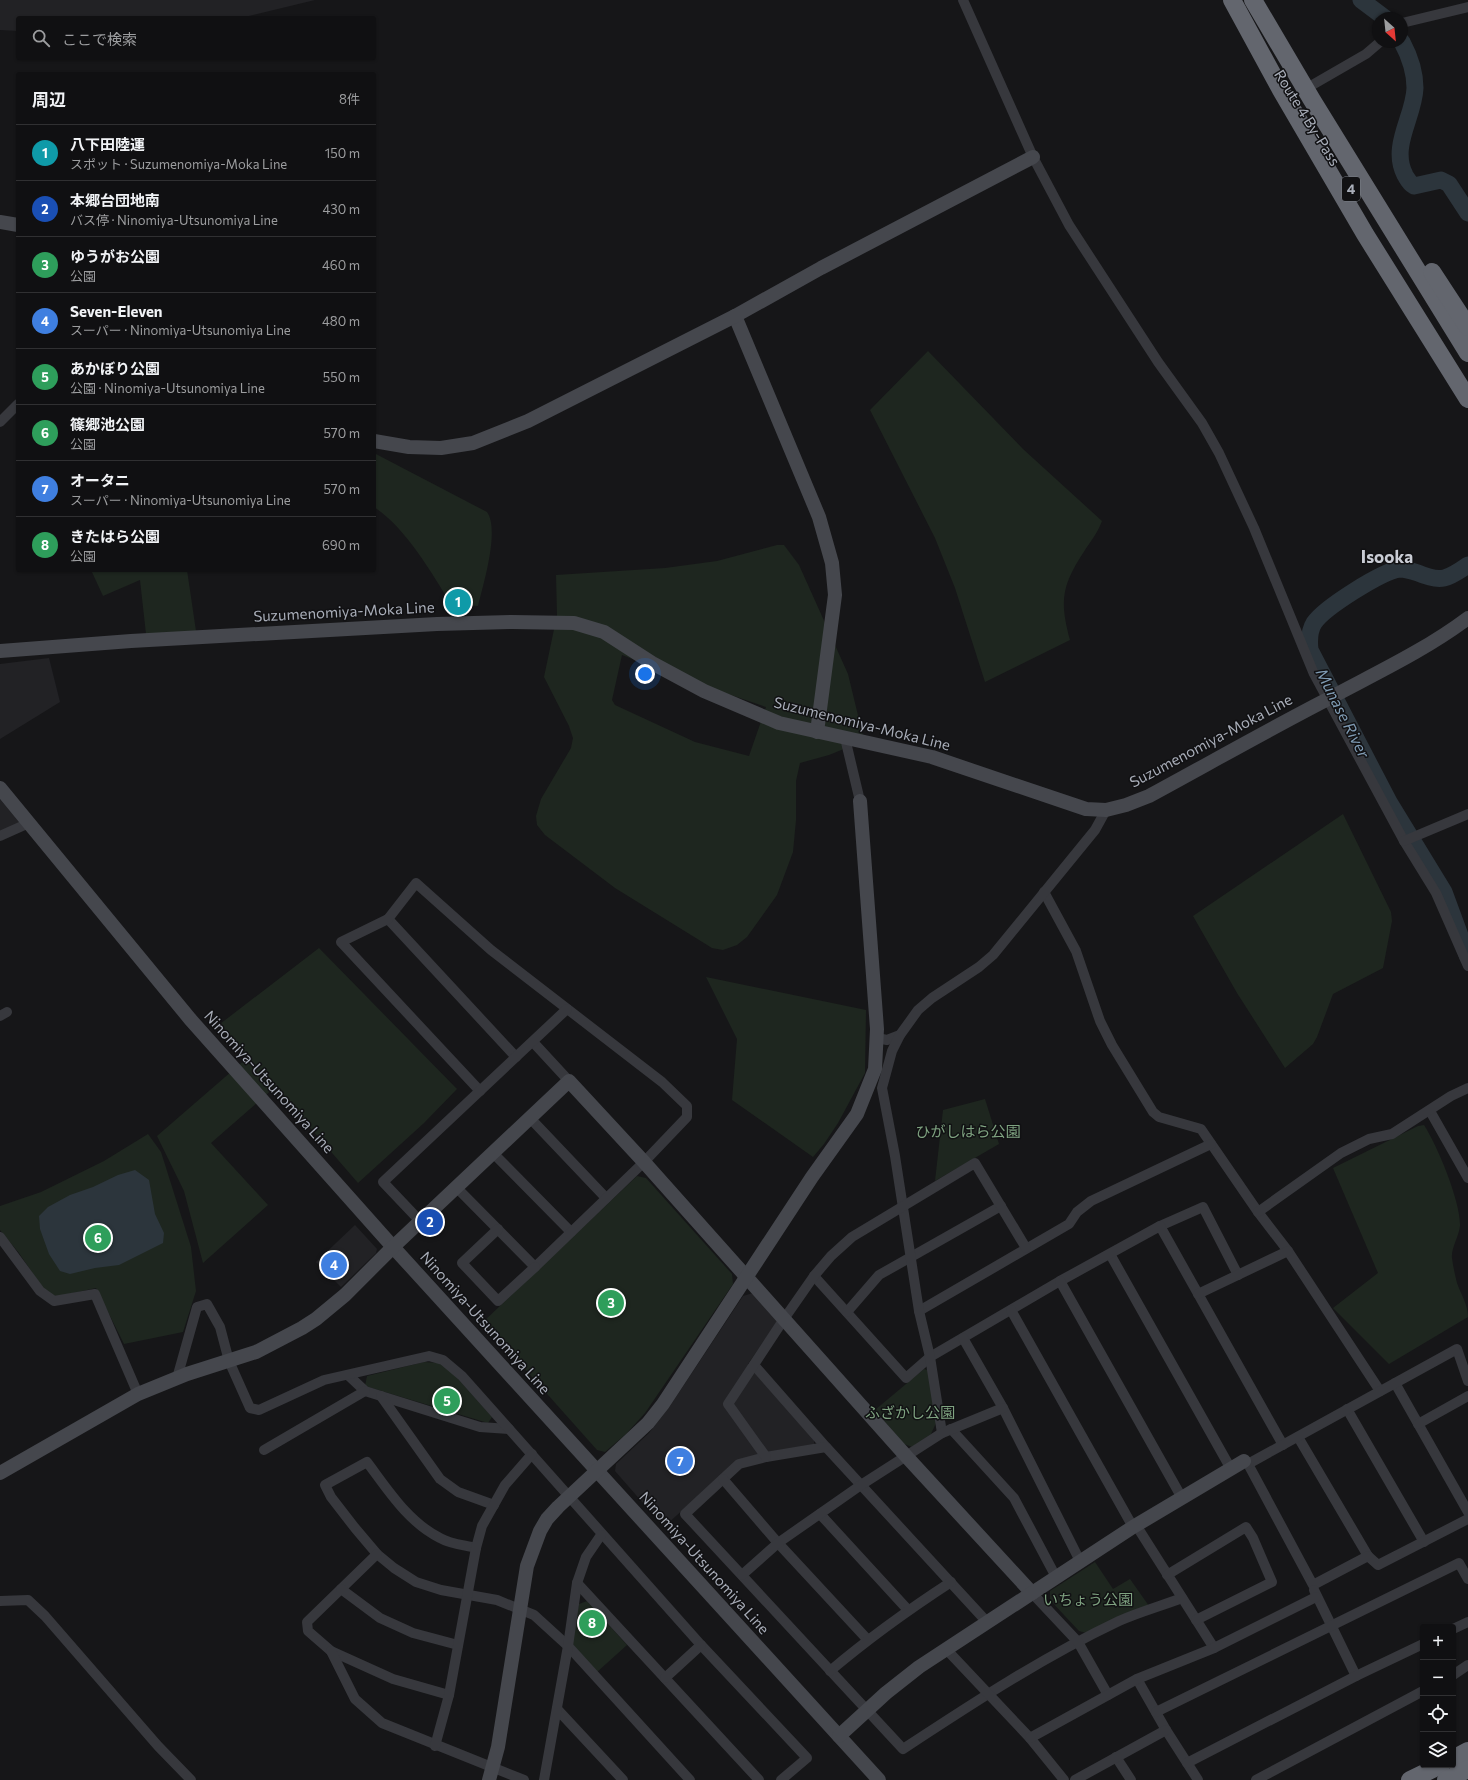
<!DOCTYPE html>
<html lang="ja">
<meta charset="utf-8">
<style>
body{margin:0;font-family:Commissioner,"Noto Sans JP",sans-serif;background:#19191b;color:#f1f3f6}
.controls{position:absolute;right:12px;bottom:12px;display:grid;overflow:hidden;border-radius:4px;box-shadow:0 1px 3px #0004}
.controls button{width:36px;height:36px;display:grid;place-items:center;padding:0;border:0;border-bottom:1px solid #303032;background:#101012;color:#f1f3f6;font:20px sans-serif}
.compass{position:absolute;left:1372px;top:12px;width:36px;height:36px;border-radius:50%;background:#101012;box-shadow:0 1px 3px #0004;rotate:153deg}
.you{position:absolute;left:645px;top:674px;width:14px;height:14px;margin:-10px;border:3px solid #fff;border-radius:50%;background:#1a73e8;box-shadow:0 0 0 6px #1a73e833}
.badge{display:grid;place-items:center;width:26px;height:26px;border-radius:50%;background:#d93025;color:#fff;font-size:13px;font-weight:700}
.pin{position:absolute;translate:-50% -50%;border:2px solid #fff;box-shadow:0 1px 4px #0006}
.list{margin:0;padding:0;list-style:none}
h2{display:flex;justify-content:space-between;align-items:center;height:52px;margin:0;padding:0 16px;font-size:17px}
h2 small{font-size:13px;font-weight:400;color:#9c9d9f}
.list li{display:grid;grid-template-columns:26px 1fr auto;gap:12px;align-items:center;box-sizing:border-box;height:56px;padding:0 16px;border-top:1px solid #303032}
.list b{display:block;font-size:15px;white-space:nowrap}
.list p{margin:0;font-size:13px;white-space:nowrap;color:#9c9d9f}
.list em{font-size:13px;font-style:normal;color:#9c9d9f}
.icon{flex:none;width:22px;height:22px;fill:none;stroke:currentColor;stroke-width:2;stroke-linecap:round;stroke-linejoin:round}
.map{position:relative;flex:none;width:1468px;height:1780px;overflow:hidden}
.search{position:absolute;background:#101012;box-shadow:0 1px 3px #0004;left:16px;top:16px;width:360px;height:44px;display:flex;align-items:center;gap:10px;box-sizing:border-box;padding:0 14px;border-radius:4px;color:#9c9d9f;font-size:15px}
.panel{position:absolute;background:#101012;box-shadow:0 1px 3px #0004;left:16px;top:72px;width:360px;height:500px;border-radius:4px}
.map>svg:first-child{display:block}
.built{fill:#222225}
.green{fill:#1e261f;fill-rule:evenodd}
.water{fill:#2c353c}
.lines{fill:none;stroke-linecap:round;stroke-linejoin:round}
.river{stroke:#2c353c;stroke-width:17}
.street{stroke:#37383d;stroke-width:10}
.secondary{stroke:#45474d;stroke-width:14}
.highway{stroke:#63666e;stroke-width:18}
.labels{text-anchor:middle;stroke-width:3;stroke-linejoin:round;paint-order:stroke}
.shield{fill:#111113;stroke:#7b7e86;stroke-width:1}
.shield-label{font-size:14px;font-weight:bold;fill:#a8adb8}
.street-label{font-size:15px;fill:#a8adb8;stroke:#111113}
.park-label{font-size:15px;fill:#7fa381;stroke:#111113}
.water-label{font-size:16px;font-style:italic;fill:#7f9bb3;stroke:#111113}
.quarter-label{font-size:17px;font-weight:bold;fill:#c9ccd4;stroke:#111113}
</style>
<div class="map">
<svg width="1468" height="1780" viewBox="0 0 1468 1780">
<rect width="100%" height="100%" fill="#161618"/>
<!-- built -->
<g class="built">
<path d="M0,0H315L241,18H18V31L0,30Z"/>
<path d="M49,658L60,702L0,739V664Z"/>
<path d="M0,799L20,823L0,832Z"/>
<path d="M355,1225L377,1249L376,1253L341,1287L316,1262Z"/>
<path d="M753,1293L776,1319L777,1322L748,1364L814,1439V1445L737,1460L664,1527L615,1471L616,1464L649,1433L670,1406L743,1296Z"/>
</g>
<!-- green -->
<g class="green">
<path d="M928,351L1023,449L1102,521C1098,532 1091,541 1085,550C1062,585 1059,600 1070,640L985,682L955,588L935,538L870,410Z"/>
<path d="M374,453L487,512C500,530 483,585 478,606L451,604C431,572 406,528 374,507Z"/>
<path d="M777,545H784L799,565L848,674L863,736L861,742L829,755L800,763L796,781V820L793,852L777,895L747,937L737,945L723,950L712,948L615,888L545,835L537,825L536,816L541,799L571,748L573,738L569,726L544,677L557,615L556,575L665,568L717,561ZM622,655L687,680L766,707L749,756L695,742L615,705L612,700Z"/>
<path d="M91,570H187L196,631L146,634L140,580L103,596Z"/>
<path d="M1343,814L1391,912L1392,921L1383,968L1333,994L1317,1037L1313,1044L1285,1068L1237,993L1193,916Z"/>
<path d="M319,948L457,1089L424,1123L358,1183L275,1087L211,1143L268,1205L203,1263L184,1191L157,1136L247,1058L220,1024Z"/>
<path d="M706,977L866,1010L865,1073L838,1123L824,1144L813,1157L732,1100L737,1039Z"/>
<path d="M985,1099L999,1144L935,1181L943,1110Z"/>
<path d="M1424,1125C1437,1145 1461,1202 1460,1226C1459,1236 1451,1248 1452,1258C1453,1266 1455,1275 1457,1283C1461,1295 1468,1304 1468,1317L1389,1364L1333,1308L1378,1273L1333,1168L1418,1126Z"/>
<path d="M148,1134L161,1152L191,1247L196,1291L183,1332L124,1344L96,1288L55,1297L42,1287L19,1253L0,1230V1206L41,1192L104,1161Z"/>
<path d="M637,1176L646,1178L732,1274L733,1284L645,1413L626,1434L605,1452L597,1450L483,1322Z"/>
<path d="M424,1362L439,1363L451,1371L492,1417L488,1423L365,1386L367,1376Z"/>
<path d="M924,1369L928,1370L936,1423L931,1434L912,1447L904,1444L875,1410Z"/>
<path d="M1095,1562L1113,1589L1130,1579L1149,1606L1086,1633L1079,1631L1050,1600V1591Z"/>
<path d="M587,1601L627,1645L597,1672L575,1649L572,1642L579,1604Z"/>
</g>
<!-- water -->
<path class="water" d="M135,1170L149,1180L155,1214L164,1233L163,1243L119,1265L95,1268L70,1274L60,1271L49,1254L40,1229L39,1216L48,1207L70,1195L93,1187L118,1175Z"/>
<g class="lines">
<!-- river -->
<g class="river">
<path d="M1361,0L1385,18"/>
<path d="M1402,42C1410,57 1415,71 1415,88C1414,117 1390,146 1405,175C1408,180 1409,183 1414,186L1441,180L1449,184L1468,213"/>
<path d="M1468,957L1444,892L1389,802L1310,650C1309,641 1309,631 1314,623C1324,608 1382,571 1400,569C1406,569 1412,571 1418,573C1441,583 1448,579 1468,565"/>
</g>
<!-- street -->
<g class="street">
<path d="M963,0L1033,157L1069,225L1158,362L1202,423L1219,453L1254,528L1314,674L1404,841L1436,893L1468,966"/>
<path d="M1402,23L1468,7"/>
<path d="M1314,84L1366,54L1380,42"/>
<path d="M0,422L18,404"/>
<path d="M845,738L860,801"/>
<path d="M0,836L29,823"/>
<path d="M1404,841L1468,814"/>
<path d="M1044,892L1076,951L1100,1021L1112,1045L1153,1112L1159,1117L1201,1129L1258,1212L1288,1251L1380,1391"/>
<path d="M388,919L516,1057"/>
<path d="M0,1016L7,1012"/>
<path d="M877,1038L887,1040L900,1035"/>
<path d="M533,1042L569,1081"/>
<path d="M1430,1111L1468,1178"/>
<path d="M530,1118L606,1198"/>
<path d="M493,1153L571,1232"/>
<path d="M456,1187L535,1267L644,1162L687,1117V1106L662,1082L491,950L416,883L388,919L341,942L480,1091"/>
<path d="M1258,1212L1341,1153L1369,1139L1392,1134L1451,1096L1468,1088"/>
<path d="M420,1221L383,1182L567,1009"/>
<path d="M1160,1226L1203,1207L1238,1275"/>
<path d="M498,1229L462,1263L498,1301L535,1267"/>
<path d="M0,1237L40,1291L54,1301L95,1294L138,1394"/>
<path d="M1110,1254L1231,1469"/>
<path d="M814,1276L906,1378L930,1357L1060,1281L1160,1226L1283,1445"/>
<path d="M1060,1281L1182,1498"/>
<path d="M1198,1294L1288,1251"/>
<path d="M1011,1310L1133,1527"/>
<path d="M919,1311L1069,1224L1077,1212L1091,1201L1211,1144"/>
<path d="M847,1312L879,1275L1001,1206"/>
<path d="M963,1338L1003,1408L1080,1561"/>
<path d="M754,1365L826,1447L987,1622"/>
<path d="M348,1375L365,1391L480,1427L509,1429"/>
<path d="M177,1378L197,1307L207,1304L220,1327L229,1361L250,1408L259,1410L324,1380L429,1356L443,1360L462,1376L701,1645L807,1758L781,1780"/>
<path d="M1395,1383L1468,1512"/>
<path d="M381,1396L440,1479L458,1492L494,1505"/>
<path d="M1347,1409L1424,1542"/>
<path d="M1418,1424L1468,1396"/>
<path d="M951,1429L1014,1498L1056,1577"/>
<path d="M942,1433L930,1357L919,1311L895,1156L882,1088L892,1051L900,1035L918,1010L932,998L979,967L993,955L1095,830L1106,810"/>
<path d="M1298,1437L1368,1556"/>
<path d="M826,1447L766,1457L739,1464L685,1514L903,1749C973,1703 1043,1657 1119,1621C1139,1612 1161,1606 1182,1598"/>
<path d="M264,1450L365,1391"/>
<path d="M766,1457L728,1404L784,1319L814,1276L831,1256L852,1237L975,1163L1026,1248"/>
<path d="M1244,1461L1248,1464L1313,1585L1368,1556L1378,1565L1468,1519"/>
<path d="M1248,1464L1457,1349L1468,1381"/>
<path d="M723,1479L778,1543L867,1639"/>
<path d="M820,1514L908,1610"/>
<path d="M1136,1525L1214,1648"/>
<path d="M476,1548C464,1545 450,1544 440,1538C408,1522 388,1490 367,1462L325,1485L331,1497L355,1528L377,1554L394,1568L416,1582L441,1590L497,1600L534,1615L568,1646L690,1780"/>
<path d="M377,1554L307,1622L308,1631L331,1651L393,1679L449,1695"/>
<path d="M742,1575L778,1543L861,1485L942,1433L1003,1408"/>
<path d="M1167,1575L1246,1527L1253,1538L1272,1582L1196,1620"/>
<path d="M577,1583L759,1780"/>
<path d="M341,1589L380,1618L413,1633L458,1645"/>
<path d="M1314,1590L1356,1676"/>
<path d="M1032,1593L1078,1642L1108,1695"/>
<path d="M0,1601L28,1600L45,1616L158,1746L191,1780"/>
<path d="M1453,1629L1468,1622"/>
<path d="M946,1649L1030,1738L1064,1780"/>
<path d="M331,1651L355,1699L382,1723L524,1780"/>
<path d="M830,1671C869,1638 908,1610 951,1582"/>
<path d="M1453,1675L1468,1665"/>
<path d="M665,1678L701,1645"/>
<path d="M1137,1679L1166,1730L1198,1780"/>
<path d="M557,1709L623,1780"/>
<path d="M1156,1712L1459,1563L1468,1579"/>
<path d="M1030,1738L1137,1679L1214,1648L1316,1597"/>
<path d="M435,1746L449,1695L476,1548L482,1526L505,1485L532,1454"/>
<path d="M1116,1757L1131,1780"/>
<path d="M1187,1763L1356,1676L1423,1644"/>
<path d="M544,1780L568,1646L577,1583L586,1557L601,1535"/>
<path d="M1075,1780L1166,1730"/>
<path d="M1256,1780L1423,1691"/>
</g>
<!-- secondary -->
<g class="secondary">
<path d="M0,222L18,225"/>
<path d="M735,316L819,517L832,563L835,595L817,732"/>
<path d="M374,441L409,447L441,448L473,443L528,421L735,316L821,268L1033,157"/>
<path d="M0,651L131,641L437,624L512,622L574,623L604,632L652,663L704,691L779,723L932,757L1086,809L1106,810L1126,805L1149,796C1208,764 1266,731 1326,700C1374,674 1424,651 1468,618"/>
<path d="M0,788L190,1019L393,1247L879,1780"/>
<path d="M0,1473L138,1394L187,1374L256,1352L302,1328L316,1319L345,1295L393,1247L569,1081L644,1162L906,1456L1032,1593"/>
<path d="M839,1736L886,1693L919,1667L1133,1527L1244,1461"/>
<path d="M489,1780L498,1747L527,1566L540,1531L547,1519L558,1507L648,1423L663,1404L812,1177L857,1114L875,1069L877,1029L860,801"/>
</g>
<!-- highway -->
<g class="highway">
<path d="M1232,0L1281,90L1365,234L1468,399"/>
<path d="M1253,0L1312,100L1468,353"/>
<path d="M1432,272L1468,327"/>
<path d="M1453,1759L1468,1751"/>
<path d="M1410,1780L1441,1765"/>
<path d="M1446,1780L1468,1769"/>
</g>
</g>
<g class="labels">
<!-- shield labels -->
<rect class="shield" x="1342" y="177" width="18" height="24" rx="3"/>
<g class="shield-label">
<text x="1351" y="194">4</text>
</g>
<!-- street labels -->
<g class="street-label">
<text transform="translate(1307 118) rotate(58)" y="5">Route 4 By-Pass</text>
<text transform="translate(344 612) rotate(-3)" y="5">Suzumenomiya-Moka Line</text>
<text transform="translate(862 724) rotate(14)" y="5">Suzumenomiya-Moka Line</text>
<text transform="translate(1211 741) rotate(-28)" y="5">Suzumenomiya-Moka Line</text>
<text transform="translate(269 1082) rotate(48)" y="5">Ninomiya-Utsunomiya Line</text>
<text transform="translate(485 1323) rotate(48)" y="5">Ninomiya-Utsunomiya Line</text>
<text transform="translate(704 1563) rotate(48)" y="5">Ninomiya-Utsunomiya Line</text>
</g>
<!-- park labels -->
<g class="park-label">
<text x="968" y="1137">ひがしはら公園</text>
<text x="910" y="1418">ふざかし公園</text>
<text x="1088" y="1605">いちょう公園</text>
</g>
<!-- water labels -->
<g class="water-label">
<text transform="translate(1343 713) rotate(63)" y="6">Munase River</text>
</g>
<!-- quarter labels -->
<g class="quarter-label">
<text x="1387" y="563">Isooka</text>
</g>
</g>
</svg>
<div class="controls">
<button>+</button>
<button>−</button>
<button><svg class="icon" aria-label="locate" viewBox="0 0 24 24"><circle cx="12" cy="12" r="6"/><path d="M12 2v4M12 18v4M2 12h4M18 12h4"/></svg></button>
<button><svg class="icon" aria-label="layers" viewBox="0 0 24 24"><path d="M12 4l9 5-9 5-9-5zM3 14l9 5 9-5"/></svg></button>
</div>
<svg class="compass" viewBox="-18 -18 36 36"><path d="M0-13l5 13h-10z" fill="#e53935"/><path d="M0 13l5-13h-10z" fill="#9c9d9f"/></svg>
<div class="you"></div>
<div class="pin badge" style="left:458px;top:602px;background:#0f9aa8">1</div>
<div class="pin badge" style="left:430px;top:1222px;background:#1a4fb4">2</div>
<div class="pin badge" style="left:611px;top:1303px;background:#2e9e5b">3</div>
<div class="pin badge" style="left:334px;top:1265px;background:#3f7fe0">4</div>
<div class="pin badge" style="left:447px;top:1401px;background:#2e9e5b">5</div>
<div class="pin badge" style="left:98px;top:1238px;background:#2e9e5b">6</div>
<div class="pin badge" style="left:680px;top:1461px;background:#3f7fe0">7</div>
<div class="pin badge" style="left:592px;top:1623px;background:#2e9e5b">8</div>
<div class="search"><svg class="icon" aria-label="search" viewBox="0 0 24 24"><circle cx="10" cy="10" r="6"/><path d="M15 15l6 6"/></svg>ここで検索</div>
<section class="panel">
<h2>周辺<small>8件</small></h2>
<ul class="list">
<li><span class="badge" style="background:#0f9aa8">1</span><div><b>八下田陸運</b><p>スポット · Suzumenomiya-Moka Line</p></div><em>150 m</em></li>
<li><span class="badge" style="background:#1a4fb4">2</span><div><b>本郷台団地南</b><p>バス停 · Ninomiya-Utsunomiya Line</p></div><em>430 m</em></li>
<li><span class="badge" style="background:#2e9e5b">3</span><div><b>ゆうがお公園</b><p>公園</p></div><em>460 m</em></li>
<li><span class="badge" style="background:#3f7fe0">4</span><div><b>Seven-Eleven</b><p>スーパー · Ninomiya-Utsunomiya Line</p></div><em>480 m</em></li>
<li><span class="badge" style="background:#2e9e5b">5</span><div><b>あかぼり公園</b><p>公園 · Ninomiya-Utsunomiya Line</p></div><em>550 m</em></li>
<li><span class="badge" style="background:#2e9e5b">6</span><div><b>篠郷池公園</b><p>公園</p></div><em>570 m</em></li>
<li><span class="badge" style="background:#3f7fe0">7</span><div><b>オータニ</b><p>スーパー · Ninomiya-Utsunomiya Line</p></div><em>570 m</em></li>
<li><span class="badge" style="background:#2e9e5b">8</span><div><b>きたはら公園</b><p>公園</p></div><em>690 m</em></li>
</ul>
</section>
</div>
